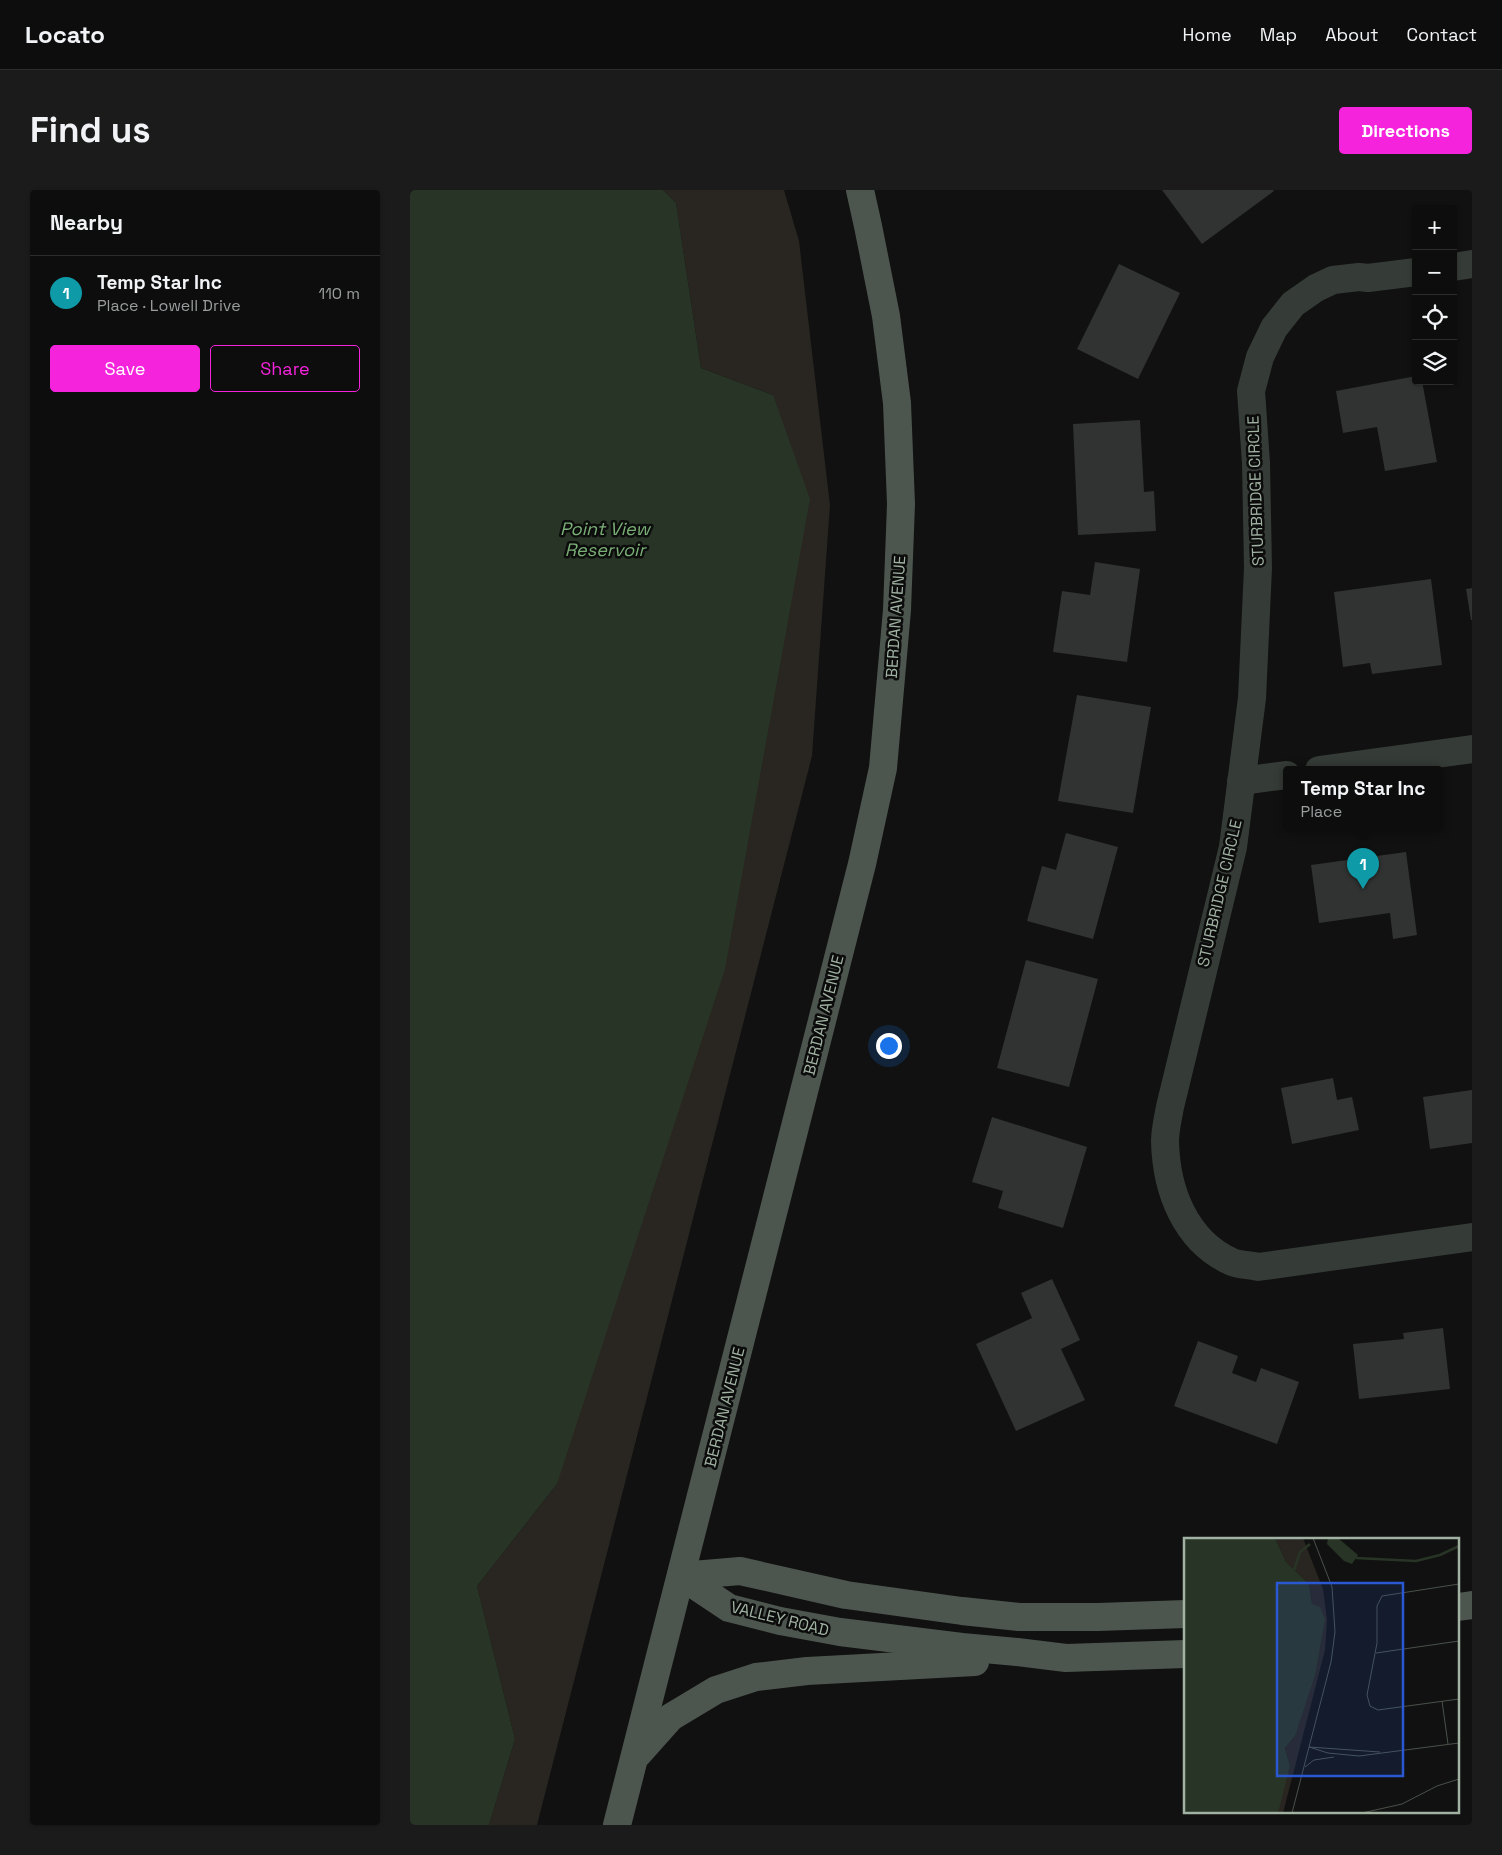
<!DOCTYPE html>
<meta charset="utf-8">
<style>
body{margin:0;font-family:"Space Grotesk",sans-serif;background:#1a1b1a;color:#f1f3f6}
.controls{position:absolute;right:15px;top:15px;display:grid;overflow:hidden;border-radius:5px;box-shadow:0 1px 4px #0004}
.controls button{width:45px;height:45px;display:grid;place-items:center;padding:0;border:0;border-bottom:1px solid #2c2d2d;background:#0c0d0c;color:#f1f3f6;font:25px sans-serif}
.you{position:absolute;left:478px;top:855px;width:18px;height:18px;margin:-12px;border:4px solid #fff;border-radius:50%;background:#1a73e8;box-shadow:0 0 0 8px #1a73e833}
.badge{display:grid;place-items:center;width:32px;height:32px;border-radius:50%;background:#f524dc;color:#fff;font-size:16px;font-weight:700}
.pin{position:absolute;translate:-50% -41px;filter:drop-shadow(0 1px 2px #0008)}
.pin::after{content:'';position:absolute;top:26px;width:18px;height:15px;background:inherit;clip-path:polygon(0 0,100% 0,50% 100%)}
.popup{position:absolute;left:873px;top:576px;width:160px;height:65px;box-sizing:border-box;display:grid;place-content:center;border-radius:5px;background:#0c0d0c;filter:drop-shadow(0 1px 4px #0005);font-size:16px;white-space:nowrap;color:#9a9c9d}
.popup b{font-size:19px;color:#f1f3f6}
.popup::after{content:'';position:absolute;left:50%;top:100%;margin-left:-10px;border:10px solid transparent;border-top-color:#0c0d0c}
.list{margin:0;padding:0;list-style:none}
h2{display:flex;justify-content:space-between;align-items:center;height:65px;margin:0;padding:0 20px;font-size:21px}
h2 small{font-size:16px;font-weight:400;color:#9a9c9d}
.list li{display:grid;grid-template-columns:32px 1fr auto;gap:15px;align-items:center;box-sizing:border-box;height:75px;padding:0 20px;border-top:1px solid #2c2d2d}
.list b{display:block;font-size:19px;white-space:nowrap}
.list p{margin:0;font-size:16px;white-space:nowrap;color:#9a9c9d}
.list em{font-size:16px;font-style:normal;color:#9a9c9d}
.actions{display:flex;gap:10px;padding:15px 20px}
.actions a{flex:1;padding:11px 0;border:1px solid #f524dc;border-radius:5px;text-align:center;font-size:18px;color:#f524dc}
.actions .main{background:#f524dc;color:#fff}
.icon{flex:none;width:28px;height:28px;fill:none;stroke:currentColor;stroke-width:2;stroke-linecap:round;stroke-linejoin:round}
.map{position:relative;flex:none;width:1062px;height:1635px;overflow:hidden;border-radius:5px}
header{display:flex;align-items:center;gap:30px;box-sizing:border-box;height:70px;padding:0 25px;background:#0c0d0c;border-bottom:1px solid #2c2d2d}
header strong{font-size:24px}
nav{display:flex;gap:28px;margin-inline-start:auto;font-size:18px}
.intro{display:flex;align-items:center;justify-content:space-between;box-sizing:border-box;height:120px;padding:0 30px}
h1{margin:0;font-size:35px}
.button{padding:12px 22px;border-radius:5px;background:#f524dc;color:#fff;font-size:18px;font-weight:700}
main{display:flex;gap:30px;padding:0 30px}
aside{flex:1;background:#0c0d0c;border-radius:5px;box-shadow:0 1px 4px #0004}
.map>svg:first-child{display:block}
.green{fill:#292520}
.water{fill:#283526}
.building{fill:#303331}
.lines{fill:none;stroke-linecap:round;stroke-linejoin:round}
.minor{stroke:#353b37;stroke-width:28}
.major{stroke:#4d554f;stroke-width:28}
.labels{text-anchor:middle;stroke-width:5;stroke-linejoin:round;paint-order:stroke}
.street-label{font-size:16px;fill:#a1b2a3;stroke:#0b0c0b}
.water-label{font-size:18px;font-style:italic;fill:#7aaf76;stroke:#0b0c0b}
.inset-river{fill:none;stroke:#283526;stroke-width:2.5}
.inset-road{fill:none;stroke:#4a514b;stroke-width:1}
.view{fill:#2a58d3;fill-opacity:0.15;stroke:#2a58d3;stroke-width:2.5}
.inset-edge{fill:none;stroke:#a1b2a3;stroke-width:2.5}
</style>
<header>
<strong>Locato</strong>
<nav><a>Home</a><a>Map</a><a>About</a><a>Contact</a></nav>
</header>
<div class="intro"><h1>Find us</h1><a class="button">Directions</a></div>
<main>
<aside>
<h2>Nearby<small></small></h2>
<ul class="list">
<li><span class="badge" style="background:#0f9aa8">1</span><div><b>Temp Star Inc</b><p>Place · Lowell Drive</p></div><em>110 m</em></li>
</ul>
<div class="actions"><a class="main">Save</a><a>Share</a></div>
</aside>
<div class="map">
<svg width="1062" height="1635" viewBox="0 0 1062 1635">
<rect width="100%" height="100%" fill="#101110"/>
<!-- green -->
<path class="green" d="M253,0H374L389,51L420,315L402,566L127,1635H79L105,1549L67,1396L147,1294L363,205L291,178L266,13Z"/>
<!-- water -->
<path class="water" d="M0,0H253L266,13L291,178L363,205L400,309L315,779L147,1294L67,1396L105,1549L79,1635H0Z"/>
<!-- building -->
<g class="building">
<path d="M752,0H863L864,1L792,54Z"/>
<path d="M709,74L770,103L728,189L667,159Z"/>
<path d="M1006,186V191H1012L1027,272L975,281L967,237L933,243L926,201Z"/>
<path d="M730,230L734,302L744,301L746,341L668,345L663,234Z"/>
<path d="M685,372L730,379L717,472L643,462L652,401L680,405Z"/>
<path d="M1021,389L1032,475L962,484L960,473L933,477L924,402Z"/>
<path d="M1062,398V430H1061L1056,399Z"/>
<path d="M667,505L741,517L723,623L648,611Z"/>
<path d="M656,643L708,657L683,749L617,731L632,676L646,680Z"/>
<path d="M996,662L1007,745L983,749L980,723L909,733L901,675Z"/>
<path d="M616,770L688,789L659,897L587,878Z"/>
<path d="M923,888L927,910L942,907L949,940L882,954L871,898Z"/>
<path d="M1062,900V953L1020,959L1013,907Z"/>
<path d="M582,927L677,957L653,1038L588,1018L593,1001L562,992Z"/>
<path d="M642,1089L670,1150L651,1159L675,1210L606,1241L566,1154L622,1128L611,1103Z"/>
<path d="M1033,1138L1040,1199L949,1209L943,1154L994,1149L993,1143Z"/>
<path d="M788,1151L828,1166L822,1183L846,1192L851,1178L889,1192L867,1254L764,1216Z"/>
</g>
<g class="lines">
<!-- minor -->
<g class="minor">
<path d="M1043,77L1062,74"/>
<path d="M1006,82L958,88L949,87L923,90L906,98L883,114L864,138L850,167L841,201L846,273L848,378L842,508L823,657L760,917C758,928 755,940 755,951C756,1000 775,1051 822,1072C829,1075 840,1075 848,1077L1062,1047"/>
<path d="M909,580L1062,559"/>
<path d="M831,591L877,585"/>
</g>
<!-- major -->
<g class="major">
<path d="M271,1386L319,1418L370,1431L430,1442L552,1457L607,1462L656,1468L776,1464"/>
<path d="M271,1386L330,1381L436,1405L552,1421L609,1427H688L776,1424"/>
<path d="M1048,1417L1062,1415"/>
<path d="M228,1564L261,1527L306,1500L346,1487L397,1481L565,1472"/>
<path d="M207,1635L452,674L473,578L487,420L491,314L487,213L476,126L458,36L450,0"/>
</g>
</g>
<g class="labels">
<!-- street labels -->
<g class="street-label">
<text transform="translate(845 301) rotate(-92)" y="6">STURBRIDGE CIRCLE</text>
<text transform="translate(485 427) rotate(-86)" y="6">BERDAN AVENUE</text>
<text transform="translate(809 703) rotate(-77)" y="6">STURBRIDGE CIRCLE</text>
<text transform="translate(413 825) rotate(-76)" y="6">BERDAN AVENUE</text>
<text transform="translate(314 1217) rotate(-76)" y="6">BERDAN AVENUE</text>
<text transform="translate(370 1428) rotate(14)" y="6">VALLEY ROAD</text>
</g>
<!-- water labels -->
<g class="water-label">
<text x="195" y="345">Point View<tspan x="195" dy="21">Reservoir</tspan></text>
</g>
</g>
<!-- overview -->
<g transform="translate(774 1348)">
<rect width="275" height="275" fill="#101110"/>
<path d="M91,0H119L139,51L143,82L141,112L99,275H94L95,262L106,228L101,210L111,198L128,66L125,46L102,24Z" fill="#292520"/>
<path d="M0,0H91L102,24L125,46L128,66L136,69L141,81L131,137L111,198L101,210L106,228L94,275H0ZM154,0L174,17L168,26L160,23L143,6L144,0Z" fill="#283526"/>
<path class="inset-river" d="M172,20L232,23L256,17L275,8M110,32L116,14L126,6"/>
<path class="inset-road" d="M275,46L198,58L193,68V105L183,157L186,168L194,172L275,161M192,115L275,103M258,163L264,206M125,209L144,215L175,218L275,205M125,209L196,214M121,229L130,222L150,219M108,275L147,124L151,94L148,49L129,0M178,275L218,266L253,248L275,241"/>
<path class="view" d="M93,45H219V238H93Z"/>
<rect width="275" height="275" class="inset-edge"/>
</g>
</svg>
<div class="controls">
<button>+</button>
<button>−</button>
<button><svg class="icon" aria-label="locate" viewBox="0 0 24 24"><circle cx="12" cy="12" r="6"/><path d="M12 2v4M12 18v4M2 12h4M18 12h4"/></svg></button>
<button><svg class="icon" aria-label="layers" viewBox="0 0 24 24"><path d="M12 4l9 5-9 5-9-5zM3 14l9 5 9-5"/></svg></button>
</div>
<div class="you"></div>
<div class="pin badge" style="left:953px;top:699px;background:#0f9aa8">1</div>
<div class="popup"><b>Temp Star Inc</b>Place</div>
</div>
</main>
